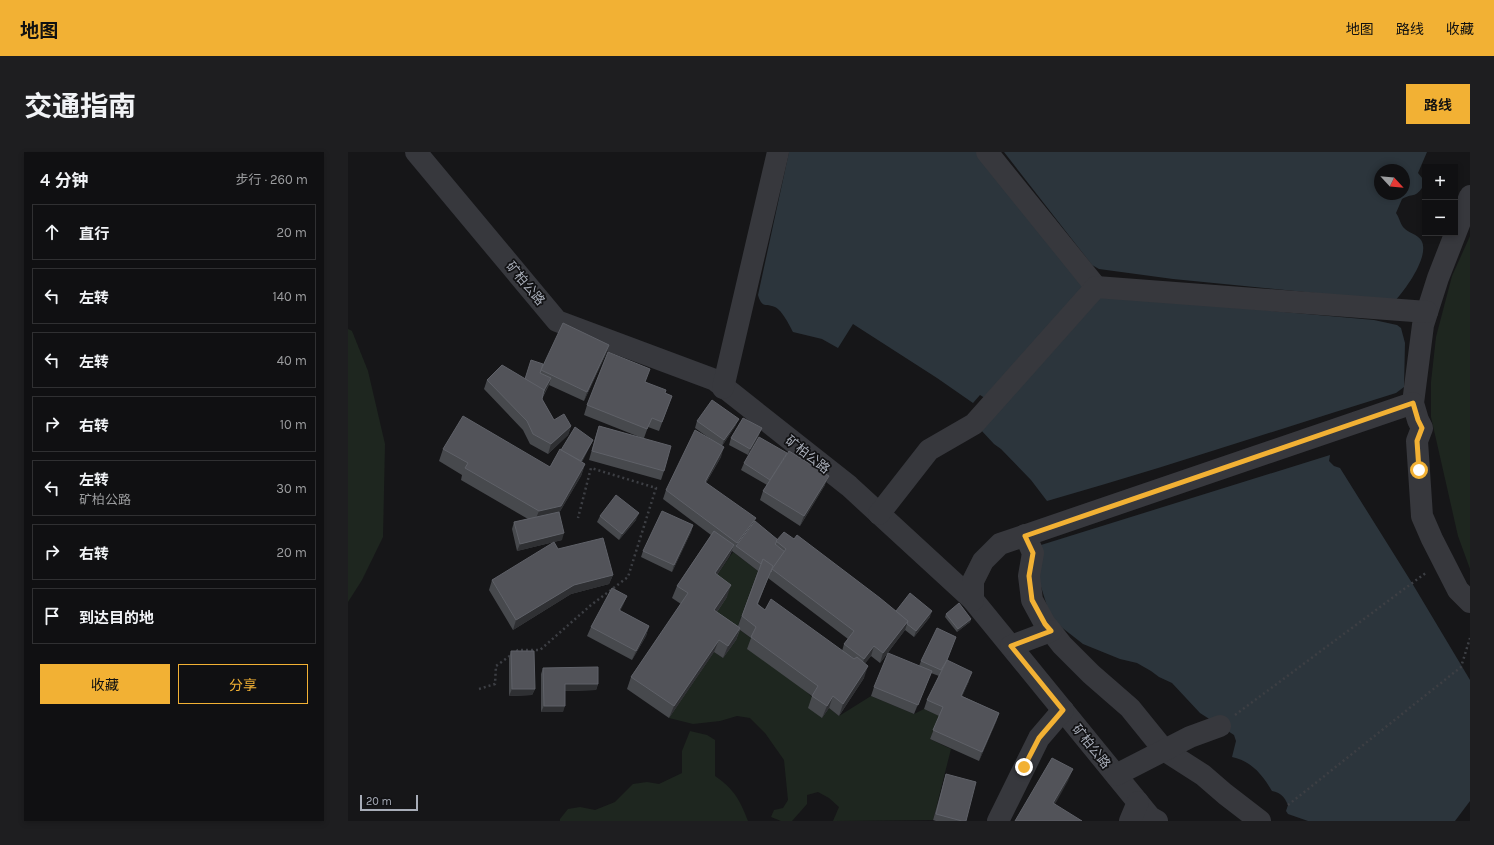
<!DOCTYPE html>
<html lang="zh">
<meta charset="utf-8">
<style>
body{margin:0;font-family:Karla,"Noto Sans SC",sans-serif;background:#1e1e20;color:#f1f3f6}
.controls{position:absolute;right:12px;top:12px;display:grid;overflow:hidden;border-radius:0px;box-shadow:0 2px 6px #0003}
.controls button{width:36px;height:36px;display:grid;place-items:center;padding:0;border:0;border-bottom:1px solid #303032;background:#101012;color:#f1f3f6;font:20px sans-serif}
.compass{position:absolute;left:1026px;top:12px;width:36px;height:36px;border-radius:50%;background:#101012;box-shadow:0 2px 6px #0003;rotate:116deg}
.scale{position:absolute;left:12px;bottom:10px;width:58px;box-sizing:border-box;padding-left:4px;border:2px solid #a8adb8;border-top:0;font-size:11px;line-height:14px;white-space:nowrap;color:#a8adb8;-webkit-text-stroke:3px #111113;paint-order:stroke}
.stop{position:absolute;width:12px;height:12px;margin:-9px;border:3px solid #f2b134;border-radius:50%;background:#fff}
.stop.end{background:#f2b134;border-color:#fff;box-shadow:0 1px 4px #0008}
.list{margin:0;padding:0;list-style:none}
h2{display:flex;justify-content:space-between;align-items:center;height:52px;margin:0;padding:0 16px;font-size:17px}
h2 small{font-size:13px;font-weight:400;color:#9c9d9f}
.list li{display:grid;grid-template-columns:26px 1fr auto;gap:12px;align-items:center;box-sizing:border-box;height:56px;margin:0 8px 8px;padding:0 8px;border:1px solid #303032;border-radius:0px}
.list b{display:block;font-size:15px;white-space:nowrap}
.list p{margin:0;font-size:13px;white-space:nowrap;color:#9c9d9f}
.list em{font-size:13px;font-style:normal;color:#9c9d9f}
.actions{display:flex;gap:8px;padding:12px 16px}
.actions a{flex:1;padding:9px 0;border:1px solid #f2b134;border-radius:0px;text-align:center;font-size:14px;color:#f2b134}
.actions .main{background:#f2b134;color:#111}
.icon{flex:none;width:22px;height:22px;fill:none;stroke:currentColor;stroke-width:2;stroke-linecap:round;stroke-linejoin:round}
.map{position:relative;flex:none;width:1122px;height:669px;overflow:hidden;border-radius:0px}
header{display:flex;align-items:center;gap:24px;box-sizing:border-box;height:56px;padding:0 20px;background:#f2b134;color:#111}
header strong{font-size:19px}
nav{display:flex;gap:22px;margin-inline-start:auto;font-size:14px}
.intro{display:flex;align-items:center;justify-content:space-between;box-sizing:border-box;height:96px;padding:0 24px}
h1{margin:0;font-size:28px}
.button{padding:10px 18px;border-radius:0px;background:#f2b134;color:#111;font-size:14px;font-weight:700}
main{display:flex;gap:24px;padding:0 24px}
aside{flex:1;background:#101012;border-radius:0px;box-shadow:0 2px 6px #0003}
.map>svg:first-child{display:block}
.green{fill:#1e261f}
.water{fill:#2c353c;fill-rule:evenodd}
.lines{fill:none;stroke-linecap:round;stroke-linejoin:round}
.path{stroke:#3d3f44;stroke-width:2.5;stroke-dasharray:2 3;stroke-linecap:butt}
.minor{stroke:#37383d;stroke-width:22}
.wall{fill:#47494d;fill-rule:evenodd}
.shaded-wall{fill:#2f3033}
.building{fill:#525359;stroke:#5f6168}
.route{stroke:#f2b134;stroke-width:5}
.labels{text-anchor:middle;stroke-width:3.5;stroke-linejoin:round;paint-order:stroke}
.street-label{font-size:13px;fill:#a8adb8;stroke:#111113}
</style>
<header>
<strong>地图</strong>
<nav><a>地图</a><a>路线</a><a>收藏</a></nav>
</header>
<div class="intro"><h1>交通指南</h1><a class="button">路线</a></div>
<main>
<aside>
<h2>4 分钟<small>步行 · 260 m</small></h2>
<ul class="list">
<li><svg class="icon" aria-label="ahead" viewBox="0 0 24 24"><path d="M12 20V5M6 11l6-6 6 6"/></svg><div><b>直行</b></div><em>20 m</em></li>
<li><svg class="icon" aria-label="left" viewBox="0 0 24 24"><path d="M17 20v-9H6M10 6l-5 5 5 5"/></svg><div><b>左转</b></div><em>140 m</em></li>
<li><svg class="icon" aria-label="left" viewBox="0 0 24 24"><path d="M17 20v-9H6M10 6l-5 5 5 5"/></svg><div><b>左转</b></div><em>40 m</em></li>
<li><svg class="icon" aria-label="right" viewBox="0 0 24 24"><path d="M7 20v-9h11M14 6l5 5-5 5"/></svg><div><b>右转</b></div><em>10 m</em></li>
<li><svg class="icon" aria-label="left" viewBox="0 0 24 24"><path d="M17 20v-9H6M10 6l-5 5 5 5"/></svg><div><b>左转</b><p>矿柏公路</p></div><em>30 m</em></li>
<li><svg class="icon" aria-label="right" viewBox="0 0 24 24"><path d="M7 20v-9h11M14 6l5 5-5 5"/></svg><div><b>右转</b></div><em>20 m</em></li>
<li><svg class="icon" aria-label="arrive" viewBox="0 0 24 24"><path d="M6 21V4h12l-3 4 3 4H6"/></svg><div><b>到达目的地</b></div></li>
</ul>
<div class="actions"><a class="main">收藏</a><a>分享</a></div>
</aside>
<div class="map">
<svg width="1122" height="669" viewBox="0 0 1122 669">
<rect width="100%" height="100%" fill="#161618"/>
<!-- green -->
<g class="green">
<path d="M1122,84V417L1110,384L1083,265V230L1088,185L1104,124Z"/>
<path d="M0,177L4,179L20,219L37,292L35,385L14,428L0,450Z"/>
<path d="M385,400L410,419L389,476L404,487L465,546L474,566L481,556L491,564L523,544L566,562L576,557L592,564L582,587L603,597L585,668L485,669L491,655L481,646L470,640L459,643V652L444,669H433L423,665L426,658L435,656L440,648L436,608L417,581L402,566L389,564L372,569L345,572L321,566L366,500L375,506L362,470V433Z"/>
<path d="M342,579L359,583L367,588V624C386,637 392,648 400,669H212V667L220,657L232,655L247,658L267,650L285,632L299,630L311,632L334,621V599Z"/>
</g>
<!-- water -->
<g class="water">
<path d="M441,0H631L736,136L640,248L632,243L625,251L589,226L505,172L490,196L474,187L445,180C442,174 434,158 427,155C418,151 414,157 410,143Z"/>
<path d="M656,0H1079L1070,21L1075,27L1076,33C1067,47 1067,40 1054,47L1048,61C1051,65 1052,71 1055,75C1060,81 1069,82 1073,88C1083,103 1057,138 1047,149L825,127L751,117L744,113ZM1032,18H1056V42H1032Z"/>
<path d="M748,143L1026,168L1049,173L1053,176L1057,191L1056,235L1048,241C931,277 816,316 699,349L683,328L653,297L646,292L632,277Z"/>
<path d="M982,303L981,309L986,314L992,316L1064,431L1122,528V649L1107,669H960L940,662L938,659L940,653C936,644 933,641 924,639C914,622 903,609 884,605L888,589L886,583L852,561L824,531L811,525L803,519L789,511L772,507L735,492L703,467L686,412L693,393Z"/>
</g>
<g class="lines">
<!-- path -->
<g class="path">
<path d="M131,537L147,532L148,514L170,498H192L243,453L280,425L308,336L243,316L230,366"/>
<path d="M887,563L1079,420"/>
<path d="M940,653L1113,515L1122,486"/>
</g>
<!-- minor -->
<g class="minor">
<path d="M68,0L209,169L367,228L501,334L625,448L802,665L809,669"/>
<path d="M639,0L748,135"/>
<path d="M1122,44L1090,126L1075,173L1065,251L1070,268L1074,276L1069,289L1074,364L1084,387L1110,438L1122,450"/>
<path d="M375,236L430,0"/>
<path d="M531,362L581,298L626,272L748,135L1079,160"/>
<path d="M677,383L685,401L681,424L684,448L697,472L703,479L714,493L743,522L782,556L816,598L855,623L877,642L912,669"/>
<path d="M625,448V429L635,409L652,392L1065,251"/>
<path d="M663,494L703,479"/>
<path d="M768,623L842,585L872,574"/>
<path d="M650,669L691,586L715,558"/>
<path d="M782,669L790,650"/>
</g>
</g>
<!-- wall -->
<g class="wall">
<path d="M261,193L258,202L236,249L201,233L194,247L206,268L223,274L220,283L200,302L182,292L175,278L136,237L139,228L177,227L195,212Z"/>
<path d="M298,230L317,241L324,244L311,279L300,275L296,286L316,319L313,328L241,308L248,283L251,274L294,286L236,263L239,253Z"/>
<path d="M349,269L388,273L374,294L373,305L358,331L430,388L446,387L548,459L582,465L566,485L557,478L532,511L523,504L517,511L516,526L491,564L481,556L474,566L460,556L464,544L399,497L403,486L392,478L388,488L375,506L366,500L321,566L279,537L283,525L333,452L324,446L329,434L363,383L315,347L318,338L368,291L347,276ZM384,399L410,419L390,474L369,460L379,445L369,423L381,405ZM420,426L500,487L496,492L494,499L417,458L410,452Z"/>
<path d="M411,283L400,303L381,293L383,286Z"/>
<path d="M245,288L234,310L237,312L233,324L211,361L214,388L169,399L164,377L166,370L180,367L113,328L114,323L91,309L95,297L202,315L213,298Z"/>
<path d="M396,311L477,333L452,374L412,348L415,339L419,333L393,318Z"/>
<path d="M252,364L288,368L271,388L249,370Z"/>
<path d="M345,373L343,380L324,420L293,405L295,399Z"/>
<path d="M210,397L265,423L261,432L223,442L165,478L141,438L144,428Z"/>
<path d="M279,444L275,453L272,459L301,474L298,484L284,508L239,484L243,475Z"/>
<path d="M598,462L623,467L622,470L609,480L597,465Z"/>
<path d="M163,499L187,537L184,543L161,544V506Z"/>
<path d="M599,508L621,529L614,544L651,561L648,570L631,609L582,587L591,564L576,557L579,548L591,524L583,521L566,562L523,544L526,535L571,514L573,509Z"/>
<path d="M195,516L250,532L248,538L217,539L215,560H193V522Z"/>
<path d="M598,622L618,669H588L585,668L596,629Z"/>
</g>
<!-- shaded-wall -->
<g class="shaded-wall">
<path d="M261,193L258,202L236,249L239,240Z"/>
<path d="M203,226L201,233L193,247L195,241Z"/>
<path d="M391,267L388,273L374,294L376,288Z"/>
<path d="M223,274L220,283L200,302L203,292Z"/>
<path d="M414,276L411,283L400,303L402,297Z"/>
<path d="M245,288L242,294L228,321L230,314Z"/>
<path d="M376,295L373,305L353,339L357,330Z"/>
<path d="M237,312L233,324L208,366L186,371L191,359Z"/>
<path d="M481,324L477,333L452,374L456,364Z"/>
<path d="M291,361L288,368L271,388L274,382Z"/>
<path d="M408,366L404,376L388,394L389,391Z"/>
<path d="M345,373L343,380L324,420L326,413Z"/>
<path d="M216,381L214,388L169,399L172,392Z"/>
<path d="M386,393L381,405L362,433L367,421Z"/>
<path d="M265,423L261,432L223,442L165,478L168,468L226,433Z"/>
<path d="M383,433L379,445L362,470L366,458Z"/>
<path d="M279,444L275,453L267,467L271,458Z"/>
<path d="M584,459L582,465L566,485L568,479Z"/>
<path d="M623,467L622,470L609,480L610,477Z"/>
<path d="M560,469L557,478L532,511L535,501Z"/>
<path d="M301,474L298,484L284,508L288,499Z"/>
<path d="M392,476L388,488L375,506L380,494Z"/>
<path d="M371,488L366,500L321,566L326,554Z"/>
<path d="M526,494L523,504L513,517L516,507Z"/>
<path d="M520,514L516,526L491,564L495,552Z"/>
<path d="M584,519L580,528L566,562L570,553Z"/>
<path d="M624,520L621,529L610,554L613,544Z"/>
<path d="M217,532H250L248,538L214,539Z"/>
<path d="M164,537H187L184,543L161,544Z"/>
<path d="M485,544L481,556L474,566L479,554Z"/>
<path d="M196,554H217L215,560H193Z"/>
<path d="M651,561L648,570L631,609L634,600Z"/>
<path d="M725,617L720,629L701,663L705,651Z"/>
</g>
<!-- building -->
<g class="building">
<path d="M215,171L261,193L239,240L193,218Z"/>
<path d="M260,200L302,217L297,230L318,238L317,241L324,244L314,270L304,266L299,277L239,253Z"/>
<path d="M183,208L195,212L192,221L203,226L195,240L196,238L177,227Z"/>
<path d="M154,213L196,238L194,247L206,268L216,262L223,274L203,292L185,282L179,269L139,228Z"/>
<path d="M364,248L391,267L376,288L349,269Z"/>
<path d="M115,264L202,315L212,297L237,312L213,354L191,359L117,316L120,311L95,297Z"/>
<path d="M395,266L414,276L402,297L383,286Z"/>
<path d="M251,274L323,294L316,319L244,299Z"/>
<path d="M227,275L245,288L233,309L213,298Z"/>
<path d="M347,278L376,295L357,330L408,366L389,391L318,338Z"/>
<path d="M411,285L439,301L422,328L396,311Z"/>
<path d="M441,299L481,324L456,364L415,339Z"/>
<path d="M268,343L291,361L274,382L252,364Z"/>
<path d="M314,359L345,373L326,413L295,399Z"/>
<path d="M211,360L216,381L172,392L166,370Z"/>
<path d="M407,369L430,388L427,392L437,400L424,417L423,420L425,414L415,407L413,412L388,394Z"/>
<path d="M366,379L386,393L367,421L383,433L366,458L392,476L380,494L371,488L326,554L283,525L340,441L329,434Z"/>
<path d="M436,380L446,387L449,383L532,446L560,469L535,501L526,494L516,507L496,492L506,479L424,417L438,397L428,389Z"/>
<path d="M255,386L265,423L226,433L168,468L144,428L206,390L210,397Z"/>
<path d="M415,407L425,414L409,452L417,458L423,447L506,507L509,505L520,514L495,552L485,544L479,554L464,544L470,534L403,485L408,475L394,464Z"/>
<path d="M264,436L279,444L271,458L301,474L288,499L243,475Z"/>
<path d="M562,441L584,459L568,479L559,472L560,469L548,459Z"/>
<path d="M611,451L623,467L610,477L598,462Z"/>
<path d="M589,476L608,485L599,508L593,518L573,509Z"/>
<path d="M163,499H186L187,537H164Z"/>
<path d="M540,501L584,519L570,553L526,535Z"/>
<path d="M599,508L624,520L613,544L651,561L634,600L585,578L595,555L579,548Z"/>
<path d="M250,515V532H217V554H196L195,516Z"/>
<path d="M704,606L725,617L705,651L734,669H667Z"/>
<path d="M598,622L628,630L618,669H614L588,662Z"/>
</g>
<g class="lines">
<!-- route -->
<path class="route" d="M676,615L691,586L715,558L663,494L703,479L697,472L684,448L681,424L685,401L677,384L1065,251L1070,268L1074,276L1069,289L1071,318"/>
</g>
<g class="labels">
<!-- street labels -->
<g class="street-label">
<text transform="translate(178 131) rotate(50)" y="5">矿柏公路</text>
<text transform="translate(460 302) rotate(38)" y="5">矿柏公路</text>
<text transform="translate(744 594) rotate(51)" y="5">矿柏公路</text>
</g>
</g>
</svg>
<div class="controls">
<button>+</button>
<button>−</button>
</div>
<svg class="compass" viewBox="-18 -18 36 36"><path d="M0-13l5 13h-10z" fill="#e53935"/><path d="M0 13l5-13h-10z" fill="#9c9d9f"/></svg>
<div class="scale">20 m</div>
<div class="stop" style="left:1071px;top:318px"></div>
<div class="stop end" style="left:676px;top:615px"></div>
</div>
</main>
